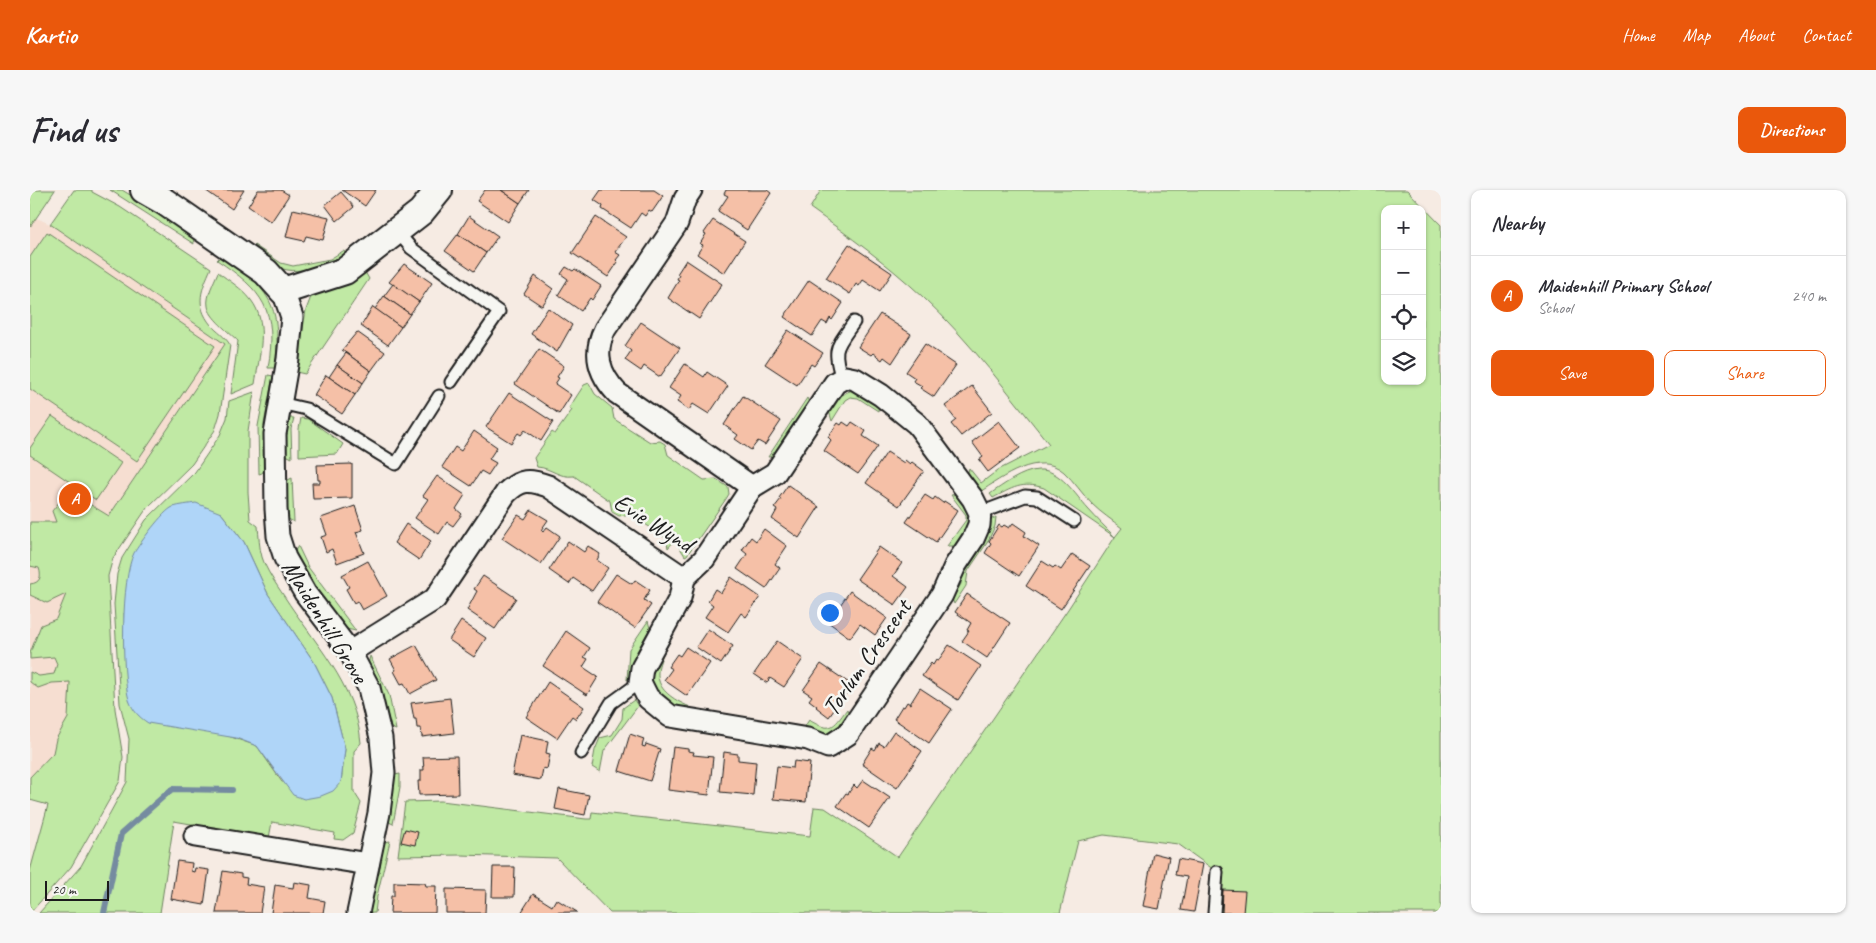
<!DOCTYPE html>
<meta charset="utf-8">
<style>
body{margin:0;font-family:Caveat,sans-serif;background:#f7f7f7;color:#2b2b33}
.controls{position:absolute;right:15px;top:15px;display:grid;overflow:hidden;border-radius:10px;box-shadow:0 1px 4px #0004}
.controls button{width:45px;height:45px;display:grid;place-items:center;padding:0;border:0;border-bottom:1px solid #e1e1e2;background:#fff;color:#2b2b33;font:25px sans-serif}
.scale{position:absolute;left:15px;bottom:12px;width:64px;box-sizing:border-box;padding-left:5px;border:2px solid #1c1c1c;border-top:0;font-size:14px;line-height:18px;white-space:nowrap;color:#1c1c1c;-webkit-text-stroke:4px #f6f6f2;paint-order:stroke}
.you{position:absolute;left:799px;top:422px;width:18px;height:18px;margin:-12px;border:4px solid #fff;border-radius:50%;background:#1a73e8;box-shadow:0 0 0 8px #1a73e833}
.badge{display:grid;place-items:center;width:32px;height:32px;border-radius:50%;background:#ea580c;color:#fff;font-size:16px;font-weight:700}
.pin{position:absolute;translate:-50% -50%;border:2px solid #fff;box-shadow:0 1px 5px #0006}
.list{margin:0;padding:0;list-style:none}
h2{display:flex;justify-content:space-between;align-items:center;height:65px;margin:0;padding:0 20px;font-size:21px}
h2 small{font-size:16px;font-weight:400;color:#7c7c81}
.list li{display:grid;grid-template-columns:32px 1fr auto;gap:15px;align-items:center;box-sizing:border-box;height:80px;padding:0 20px;border-top:1px solid #e1e1e2}
.list b{display:block;font-size:19px;white-space:nowrap}
.list p{margin:0;font-size:16px;white-space:nowrap;color:#7c7c81}
.list em{font-size:16px;font-style:normal;color:#7c7c81}
.actions{display:flex;gap:10px;padding:15px 20px}
.actions a{flex:1;padding:11px 0;border:1px solid #ea580c;border-radius:10px;text-align:center;font-size:18px;color:#ea580c}
.actions .main{background:#ea580c;color:#fff}
.icon{flex:none;width:28px;height:28px;fill:none;stroke:currentColor;stroke-width:2;stroke-linecap:round;stroke-linejoin:round}
.map{position:relative;flex:none;width:1411px;height:723px;overflow:hidden;border-radius:10px}
header{display:flex;align-items:center;gap:30px;box-sizing:border-box;height:70px;padding:0 25px;background:#ea580c;color:#fff}
header strong{font-size:24px}
nav{display:flex;gap:28px;margin-inline-start:auto;font-size:18px}
.intro{display:flex;align-items:center;justify-content:space-between;box-sizing:border-box;height:120px;padding:0 30px}
h1{margin:0;font-size:35px}
.button{padding:12px 22px;border-radius:10px;background:#ea580c;color:#fff;font-size:18px;font-weight:700}
main{display:flex;gap:30px;padding:0 30px}
aside{flex:1;background:#fff;border-radius:10px;box-shadow:0 1px 4px #0004}
.map>svg:first-child{display:block}
.built{fill:#f6ded1}
.green{fill:#c0e9a4;stroke:#6e8260;fill-rule:evenodd}
.water{fill:#afd5f8;stroke:#748ba0}
.lines{fill:none;stroke-linecap:round;stroke-linejoin:round}
.stream{stroke:#748ba0;stroke-width:6}
.building{fill:#f5c0a7;stroke:#1c1c1c}
.service-casing{stroke:#1c1c1c;stroke-width:15}
.minor-casing{stroke:#1c1c1c;stroke-width:25}
.tertiary-casing{stroke:#1c1c1c;stroke-width:30}
.service{stroke:#f6f6f2;stroke-width:11}
.minor{stroke:#f6f6f2;stroke-width:21}
.tertiary{stroke:#f6f6f2;stroke-width:26}
.labels{text-anchor:middle;stroke-width:5;stroke-linejoin:round;paint-order:stroke}
.street-label{font-size:25px;fill:#1c1c1c;stroke:#f6f6f2}
</style>
<header>
<strong>Kartio</strong>
<nav><a>Home</a><a>Map</a><a>About</a><a>Contact</a></nav>
</header>
<div class="intro"><h1>Find us</h1><a class="button">Directions</a></div>
<main>
<div class="map">
<svg width="1411" height="723" viewBox="0 0 1411 723">
<rect width="100%" height="100%" fill="#f6ebe3"/>
<filter id="ink" filterUnits="userSpaceOnUse"><feTurbulence type="fractalNoise" baseFrequency=".02" numOctaves="2"/><feDisplacementMap in="SourceGraphic" scale="10" xChannelSelector="R" yChannelSelector="G"/><feConvolveMatrix kernelMatrix="1 2 1 2 8 2 1 2 1" color-interpolation-filters="sRGB"/></filter>
<g filter="url(#ink)">
<!-- built -->
<path class="built" d="M0,25L20,34L195,154L51,368L45,622L0,610Z"/>
<!-- green -->
<g class="green">
<path d="M0,0H25L0,37Z"/>
<path d="M44,0H62V2L90,17L181,78C172,99 164,114 181,135C187,142 196,147 200,155L190,224L185,240L162,274L117,318L83,368L78,386L85,519L93,567L90,591L41,677L0,723V681L18,615L0,610V587L23,563L26,549L38,528L40,492L22,493L8,498L0,492V482L9,486L24,484L27,474L24,467L0,469V463L11,435L26,429L36,404L17,413L0,405V394C10,393 12,387 9,378L0,376V332H26L22,321L38,301L79,326L195,154L20,34Z"/>
<path d="M80,0H92L102,6L163,47L164,54Z"/>
<path d="M791,0H1377L1411,35V723H1184L1187,682L1148,654L1074,645L1048,651L1030,723H580L527,668L431,665L368,666L375,612L411,611L556,629H561L562,622L780,646L784,617L795,618L868,667L1038,419L1085,347L1014,298C992,291 982,298 963,308L960,304C973,295 992,281 1008,280C1030,278 1046,306 1058,319C1067,329 1076,338 1085,347L1092,338C1082,330 1071,323 1062,314C1052,304 1044,291 1034,282C1009,260 971,288 950,302L937,286L939,278L951,293L968,280L1019,254C979,204 940,151 893,107C858,74 819,46 780,18ZM1355,19H1392V191H1355Z"/>
<path d="M17,42L185,156L107,271L0,199V67Z"/>
<path d="M224,55L251,73L263,76L300,69L313,61L320,64C302,73 270,86 250,78C241,74 232,66 223,61Z"/>
<path d="M192,65C242,101 252,117 245,178H238C248,120 233,101 187,70Z"/>
<path d="M188,82C199,91 212,98 221,110C239,133 229,167 225,194L201,204L208,151C200,143 179,127 178,116C176,106 184,92 188,82Z"/>
<path d="M335,82L339,89L275,184L266,182L276,120L282,104Z"/>
<path d="M238,185L243,186L234,234V280L232,283L229,284L228,236Z"/>
<path d="M559,193L565,204L582,218L584,229L620,252L630,251L635,254L638,265L674,290L686,289L698,297L699,304L696,309L657,365L655,366L645,350L638,358L636,348L600,324L589,326L582,322L580,311L544,286C528,288 522,278 507,277L504,268L522,242L525,244L542,220L539,218L554,195Z"/>
<path d="M825,200L849,214L848,221L828,208L820,207L815,210L802,231L799,221C807,211 812,201 825,200Z"/>
<path d="M224,202L218,241V302L220,330L228,336C229,346 229,357 232,367C236,380 246,394 254,406C284,453 326,494 331,553L324,561V602L331,613L323,643L313,650L304,649L305,643L242,632L239,648L144,631L130,723H9L51,676L97,592L99,549L90,514L84,414L87,384L92,368L116,330L165,282L190,245L197,228L199,211ZM191,323L214,352L238,404L284,472L302,508L315,559L311,592H252L227,556L100,512L97,497L94,423Z"/>
<path d="M777,208L781,216L747,266L738,267Z"/>
<path d="M22,226L91,273L66,310L0,265V258Z"/>
<path d="M258,228H264L261,239L262,268L256,265L255,241Z"/>
<path d="M271,228L278,229L313,254L307,264L269,266V239Z"/>
<path d="M262,288L264,332L258,329L256,291Z"/>
<path d="M929,304L941,322L939,337L926,356H917L936,330V325L921,305Z"/>
<path d="M966,327L965,336L957,353L938,381L936,396L924,414L922,409L931,394L930,382L960,330Z"/>
<path d="M268,356L278,377L326,441L316,439L273,381L264,362Z"/>
<path d="M618,431L620,438L606,463L602,482L597,490L599,459Z"/>
<path d="M636,447L642,448C621,482 621,500 660,517L655,521C635,515 617,498 622,475C623,466 632,455 636,447Z"/>
<path d="M340,466L359,505L366,540L361,538L350,497L338,475Z"/>
<path d="M604,510L608,516L574,561L570,582L562,577L565,560L570,548L582,545L592,529L593,518Z"/>
<path d="M817,519L819,527C803,548 798,547 775,536L779,530C801,543 803,538 817,519Z"/>
<path d="M370,584V597L363,634L359,632L365,585Z"/>
<path d="M360,651L347,706L345,723H338L354,652Z"/>
</g>
<!-- water -->
<path class="water" d="M166,313L191,323L214,352L238,404L284,472L302,508L315,559L311,592L303,601L291,606L274,609L263,605L227,556L206,548L118,533C109,527 103,521 99,510C91,482 91,388 104,363C110,353 133,321 143,317C150,315 159,314 166,313Z"/>
<g class="lines">
<!-- stream -->
<path class="stream" d="M74,723L91,644L142,599L202,600"/>
</g>
<!-- building -->
<g class="building">
<path d="M175,0H214L202,19Z"/>
<path d="M228,0H251L259,5L241,32L218,16Z"/>
<path d="M312,0H346L335,16Z"/>
<path d="M455,0H471L490,13L478,32L447,11Z"/>
<path d="M471,0H499L490,13Z"/>
<path d="M571,0H624L633,6L622,22L619,20L615,26L611,23L601,38L572,19L573,16L564,10Z"/>
<path d="M696,0H737L741,3L717,40L688,21L698,6L694,4Z"/>
<path d="M311,2L324,17L307,31L295,15Z"/>
<path d="M263,19L299,27L293,50L276,46L274,51L256,47Z"/>
<path d="M439,26L468,46L456,63L428,44Z"/>
<path d="M566,27L596,47L585,62L590,65L586,70L588,72L578,87L542,63Z"/>
<path d="M683,30L715,51L694,83L667,64L673,55L670,54L676,44L674,43Z"/>
<path d="M428,44L456,63L444,81L415,61Z"/>
<path d="M819,54L862,83L850,101L833,90L829,96L826,94L820,104L796,88Z"/>
<path d="M656,70L692,94L669,129L638,108L649,90L647,89L649,85L647,84Z"/>
<path d="M374,74L402,93L389,112L359,92Z"/>
<path d="M536,77L543,81L545,79L571,96L562,110L560,108L551,121L528,105L538,89L531,84Z"/>
<path d="M505,86L523,99L512,116L494,104Z"/>
<path d="M779,90L813,113L802,130L800,128L797,134L792,131L782,146L754,127Z"/>
<path d="M363,94L389,112L380,124L354,106Z"/>
<path d="M354,106L380,124L371,137L345,119Z"/>
<path d="M343,117L371,137L358,155L331,136Z"/>
<path d="M518,118L542,135L527,162L501,144Z"/>
<path d="M850,124L881,144L862,173L854,167L852,170L843,163L841,165L828,157Z"/>
<path d="M611,132L650,158L630,187L614,176L611,181L595,170L601,161L595,156Z"/>
<path d="M758,140L793,163L784,176L781,174L767,195L735,174Z"/>
<path d="M327,142L355,162L341,181L312,160Z"/>
<path d="M895,154L926,175L904,207L890,198L892,196L883,191L885,188L876,182Z"/>
<path d="M509,159L534,176L527,187L529,188L525,194L541,205L529,224L485,194Z"/>
<path d="M316,163L341,181L333,193L307,175Z"/>
<path d="M655,174L674,187L677,182L698,196L679,224L663,214L659,220L647,212L651,206L639,198Z"/>
<path d="M307,175L333,193L325,205L299,187Z"/>
<path d="M296,185L325,205L312,224L284,205Z"/>
<path d="M942,196L962,222L931,246L921,234L926,230L915,216Z"/>
<path d="M479,203L523,232L511,251L495,240L491,245L488,243L481,253L456,237Z"/>
<path d="M713,206L751,231L735,255L728,251L721,260L705,249L708,245L694,235Z"/>
<path d="M969,231L990,258L958,282L949,270L953,267L942,252Z"/>
<path d="M813,232L819,236L822,232L836,241L833,246L848,256L828,284L794,261L801,250L798,247L808,233L811,235Z"/>
<path d="M444,241L467,257L459,269L466,273L458,285L451,281L441,296L412,277L425,257L431,261Z"/>
<path d="M857,262L874,273L875,270L880,274L882,272L894,281L869,316L836,293Z"/>
<path d="M322,274V308L283,309L282,293H290V290H288L287,275Z"/>
<path d="M407,286L435,305L426,319L432,324L423,336L417,332L409,344L385,328L398,309L393,306Z"/>
<path d="M758,295L789,317L769,348L742,329L747,320L744,318L751,309L749,308Z"/>
<path d="M895,305L903,310L905,307L913,313L914,311L928,320L906,352L876,332Z"/>
<path d="M325,316L333,340L326,342L334,363L307,373L302,359L296,362L291,347L297,345L291,328Z"/>
<path d="M501,320L518,330L511,340L513,342L517,337L530,346L511,374L472,348L488,325L495,329Z"/>
<path d="M983,333L996,342L994,346L1009,356L989,386L955,363L961,353L959,351L969,335L972,337L974,335L979,338Z"/>
<path d="M376,334L401,351L389,370L364,353Z"/>
<path d="M734,339L757,356L745,374L750,378L736,399L707,379L717,364L712,360L721,347L726,351Z"/>
<path d="M538,351L554,362L558,356L570,364L567,370L578,378L562,401L543,388L539,394L519,380Z"/>
<path d="M849,357L872,373L863,386L878,397L865,415L827,389Z"/>
<path d="M1042,364L1060,376L1031,419L996,396L1012,371L1023,378L1025,376L1031,380Z"/>
<path d="M338,371L357,406L332,420L327,411L324,413L316,399L319,397L312,385Z"/>
<path d="M586,384L602,394L605,390L620,400L614,410L621,415L605,438L567,412Z"/>
<path d="M453,386L486,408L465,439L437,420L447,401L444,399Z"/>
<path d="M701,387L730,407L716,427L711,423L698,442L675,427L683,415L678,411L685,399L691,403Z"/>
<path d="M820,401L857,428L845,445L830,434L820,448L798,432Z"/>
<path d="M937,404L980,433L957,468L932,451L939,441L937,440L941,433L925,422Z"/>
<path d="M431,431L456,448L444,467L419,450Z"/>
<path d="M678,439L703,456L691,474L666,457Z"/>
<path d="M536,441L560,458L554,467L558,469L553,477L568,487L557,505L513,476Z"/>
<path d="M747,451L773,469L754,497L740,488L737,493L724,484Z"/>
<path d="M386,455L406,490L380,504L374,493L371,494L364,481L366,480L360,469Z"/>
<path d="M919,455L951,476L928,510L892,486L901,473L903,475L906,470L908,471Z"/>
<path d="M656,457L680,473L657,506L634,490L642,479L638,477L647,464L650,466Z"/>
<path d="M791,474L822,495L799,527L786,517L787,516L779,510L782,506L773,500Z"/>
<path d="M518,492L554,517L546,529L542,526L527,548L496,527Z"/>
<path d="M890,498L922,519L899,553L864,529L872,516L874,517L877,512L880,514Z"/>
<path d="M420,508L424,543L392,547L391,538H387L386,529H384L381,513Z"/>
<path d="M864,541L892,561L867,598L832,574L842,558L845,560L849,553L854,556Z"/>
<path d="M600,544L614,549L612,556L615,557L616,554L630,559L620,591L589,581Z"/>
<path d="M490,545L518,551L516,563L520,564L517,579L513,578L511,590L482,585Z"/>
<path d="M643,557L658,559V561L664,562L663,565L683,567L679,605L638,600Z"/>
<path d="M694,562L708,564V570L726,572L723,605L690,602Z"/>
<path d="M427,566L428,604L389,605L388,591H391V580H394L393,567Z"/>
<path d="M764,571L780,573L776,612L743,609L747,576L763,578Z"/>
<path d="M833,590L860,608L839,638L807,616L816,603L818,604L824,595L827,598Z"/>
<path d="M529,599L559,605L555,625L525,619Z"/>
<path d="M375,639L388,642L385,655L371,652Z"/>
<path d="M1123,663L1139,667L1129,719L1113,716Z"/>
<path d="M1148,669L1173,674L1164,722L1151,720L1157,687L1145,685Z"/>
<path d="M147,671L162,673L161,681L164,682L165,678L179,680L174,715L141,709Z"/>
<path d="M463,677H485L484,707H462Z"/>
<path d="M193,681L211,684V687L217,688L216,694L234,697L230,723H186Z"/>
<path d="M264,692L281,695L279,708L295,711L293,723H241L245,695L263,698Z"/>
<path d="M364,692L395,693L396,696H406L405,723H360L361,706H364Z"/>
<path d="M416,699L456,700L455,723H416Z"/>
<path d="M1193,700L1215,701L1213,723H1192Z"/>
<path d="M503,704L522,716L526,709L547,722L491,723Z"/>
</g>
<g class="lines">
<!-- service casing -->
<g class="service-casing">
<g id="service">
<path d="M367,41L381,58L469,122L421,192"/>
<path d="M812,189C802,158 806,158 824,132"/>
<path d="M250,213L276,219L366,274L409,206"/>
<path d="M950,323L995,306L1007,307L1044,331"/>
<path d="M551,563L581,513L610,492"/>
<path d="M1184,723L1187,682"/>
</g>
</g>
<!-- minor casing -->
<g class="minor-casing">
<g id="minor">
<path d="M253,101L262,127L258,169L245,244L246,319L248,346L255,368L275,403L320,462L339,498L351,548L354,583L349,623L328,723"/>
<path d="M654,388L650,408L612,478L610,492L618,508L640,526L778,549L798,557L818,544L912,405L925,376L943,349L949,335L950,323L943,309L887,234L851,205L825,189L815,187L805,193L745,283L722,297"/>
<path d="M654,388L674,369L722,297L587,203C569,184 563,163 575,139L647,33L655,9L661,0"/>
<path d="M320,462L405,409L476,303C491,289 499,289 518,296L654,388"/>
<path d="M165,646L338,674"/>
</g>
</g>
<!-- tertiary casing -->
<g class="tertiary-casing">
<path id="tertiary" d="M114,0L135,12L236,82L253,101L315,81L391,22L409,0"/>
</g>
<!-- service -->
<use href="#service" class="service"/>
<!-- minor -->
<use href="#minor" class="minor"/>
<!-- tertiary -->
<use href="#tertiary" class="tertiary"/>
</g>
</g>
<g class="labels">
<!-- street labels -->
<g class="street-label">
<text transform="translate(624 332) rotate(32)" y="9">Evie Wynd</text>
<text transform="translate(296 431) rotate(58)" y="9">Maidenhill Grove</text>
<text transform="translate(836 467) rotate(-55)" y="9">Torlum Crescent</text>
</g>
</g>
</svg>
<div class="controls">
<button>+</button>
<button>−</button>
<button><svg class="icon" aria-label="locate" viewBox="0 0 24 24"><circle cx="12" cy="12" r="6"/><path d="M12 2v4M12 18v4M2 12h4M18 12h4"/></svg></button>
<button><svg class="icon" aria-label="layers" viewBox="0 0 24 24"><path d="M12 4l9 5-9 5-9-5zM3 14l9 5 9-5"/></svg></button>
</div>
<div class="scale">20 m</div>
<div class="you"></div>
<div class="pin badge" style="left:45px;top:309px">A</div>
</div>
<aside>
<h2>Nearby<small></small></h2>
<ul class="list">
<li><span class="badge">A</span><div><b>Maidenhill Primary School</b><p>School</p></div><em>240 m</em></li>
</ul>
<div class="actions"><a class="main">Save</a><a>Share</a></div>
</aside>
</main>
